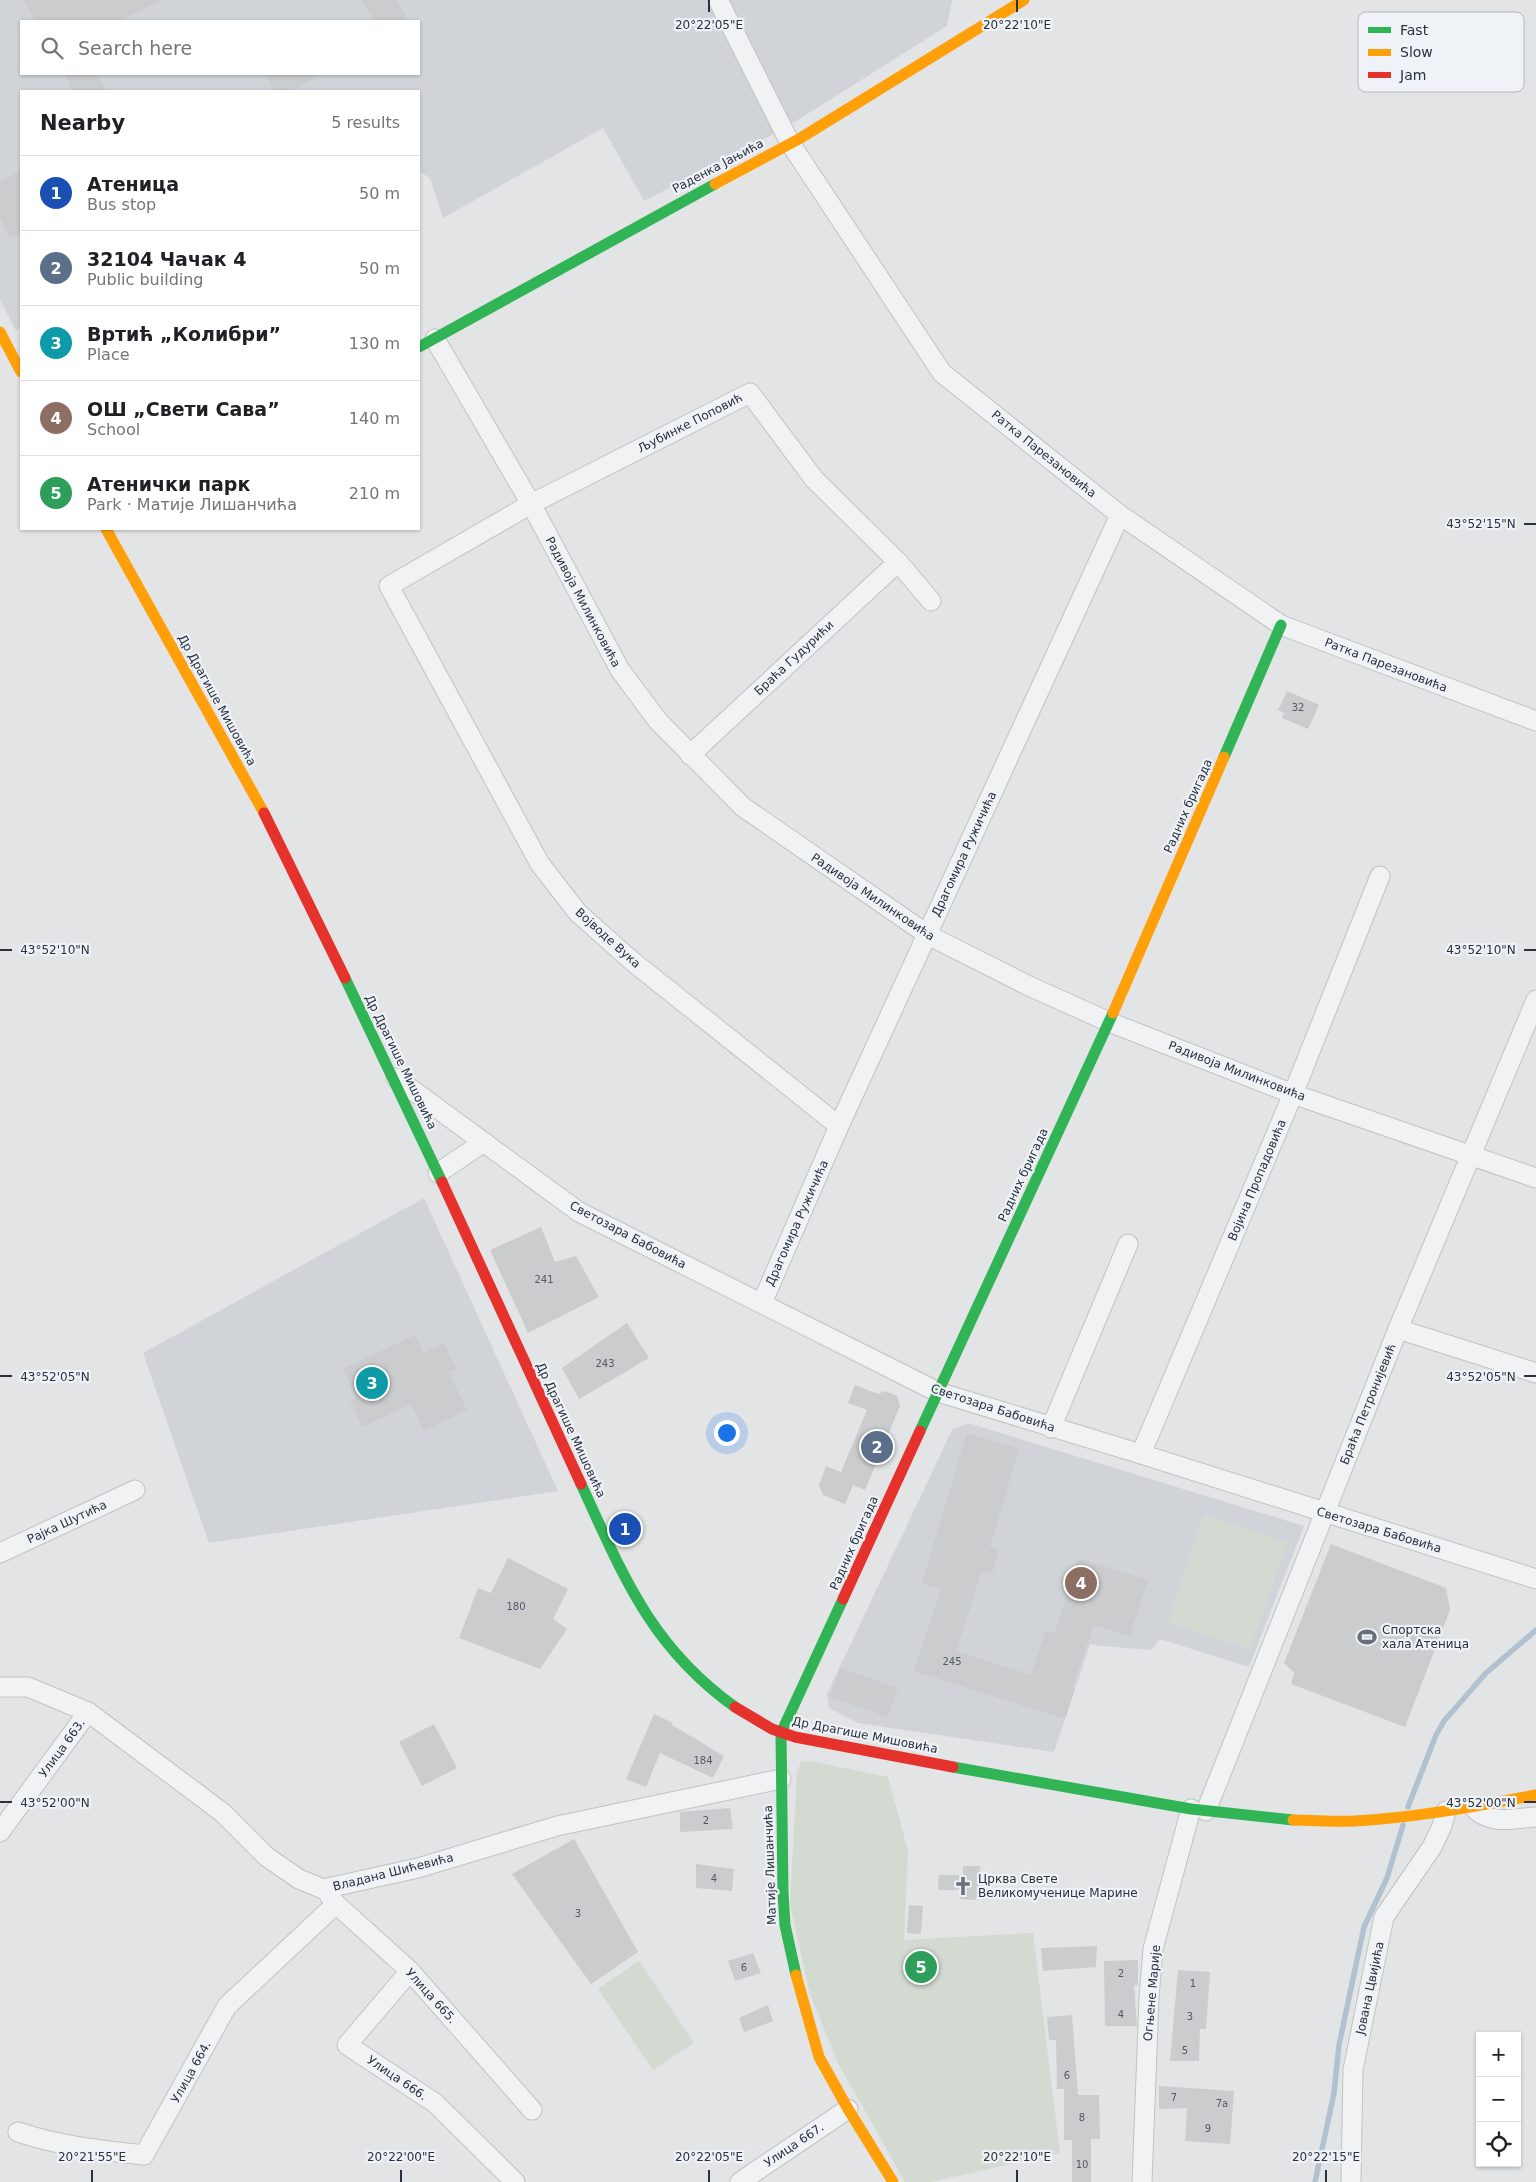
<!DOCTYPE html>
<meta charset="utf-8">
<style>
body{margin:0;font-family:"DejaVu Sans",sans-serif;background:#f6f6f6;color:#202124}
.controls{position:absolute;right:15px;bottom:15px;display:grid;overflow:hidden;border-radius:0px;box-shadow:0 1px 4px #0004}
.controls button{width:45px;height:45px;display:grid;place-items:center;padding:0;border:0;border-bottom:1px solid #e0e0e0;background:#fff;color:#202124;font:25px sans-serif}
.you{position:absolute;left:726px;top:1432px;width:18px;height:18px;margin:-12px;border:4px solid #fff;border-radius:50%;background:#1a73e8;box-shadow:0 0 0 8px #1a73e833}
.badge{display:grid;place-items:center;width:32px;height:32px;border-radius:50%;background:#7c3aed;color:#fff;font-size:16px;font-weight:700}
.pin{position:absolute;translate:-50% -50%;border:2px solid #fff;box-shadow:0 1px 5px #0006}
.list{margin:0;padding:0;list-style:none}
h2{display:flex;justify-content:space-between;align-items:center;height:65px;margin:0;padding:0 20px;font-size:21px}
h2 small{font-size:16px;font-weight:400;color:#757577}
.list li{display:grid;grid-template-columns:32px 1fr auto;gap:15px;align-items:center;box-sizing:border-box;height:75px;padding:0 20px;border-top:1px solid #e0e0e0}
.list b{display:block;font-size:19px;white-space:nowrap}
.list p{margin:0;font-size:16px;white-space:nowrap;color:#757577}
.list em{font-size:16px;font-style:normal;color:#757577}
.icon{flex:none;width:28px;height:28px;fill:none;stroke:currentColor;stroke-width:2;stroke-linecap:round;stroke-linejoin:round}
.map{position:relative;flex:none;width:1536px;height:2182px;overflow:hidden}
.search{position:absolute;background:#fff;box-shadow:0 1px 4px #0004;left:20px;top:20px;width:400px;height:55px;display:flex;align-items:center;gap:12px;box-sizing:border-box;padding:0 18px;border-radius:0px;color:#757577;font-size:19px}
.panel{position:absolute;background:#fff;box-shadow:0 1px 4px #0004;left:20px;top:90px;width:400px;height:440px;border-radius:0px}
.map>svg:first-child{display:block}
.built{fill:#d0d4d9;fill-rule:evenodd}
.green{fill:#d3dad2}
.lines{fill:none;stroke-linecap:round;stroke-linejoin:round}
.stream{stroke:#b2c1d0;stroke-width:5.5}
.building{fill:#caccce}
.street-casing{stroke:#c0c2c4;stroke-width:21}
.street{stroke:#f1f2f3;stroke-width:19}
.fast{stroke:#30b455;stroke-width:11}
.slow{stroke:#ff9f0a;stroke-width:11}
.jam{stroke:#e5322d;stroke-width:11}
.ticks{fill:none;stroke:#29323f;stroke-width:2}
.labels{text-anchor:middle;stroke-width:4.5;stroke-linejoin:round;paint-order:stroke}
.number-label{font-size:10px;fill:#525964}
.street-label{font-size:12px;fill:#29323f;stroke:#eff2f6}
.poi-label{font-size:12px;fill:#29323f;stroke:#eff2f6;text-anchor:start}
.key{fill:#eff2f6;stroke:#b4b8bf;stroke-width:1}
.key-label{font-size:14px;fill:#29323f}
.ticks-label{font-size:12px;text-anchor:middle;fill:#29323f;stroke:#eff2f6;stroke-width:4.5;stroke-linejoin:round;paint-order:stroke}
</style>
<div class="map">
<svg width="1536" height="2182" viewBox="0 0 1536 2182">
<rect width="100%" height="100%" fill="#e2e4e6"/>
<!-- built -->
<g class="built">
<path d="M0,0H952L947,26L785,128L644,201L603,128L443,218L430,178L419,171V91H21V327L16,331L0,299ZM21,21H419V74H21Z"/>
<path d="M424,1198L558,1491L209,1543L143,1353Z"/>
<path d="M968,1423L1304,1526L1249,1667L1160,1639L1152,1650L1101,1646L1090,1644L1054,1752L858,1723L829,1708L827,1694L952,1430Z"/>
</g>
<!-- green -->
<g class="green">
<path d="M1204,1515L1287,1542L1250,1650L1168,1622Z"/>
<path d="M810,1761L888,1777L908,1851L904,1940L1033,1933L1060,2153L931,2182H905L838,2063L810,1994L790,1904L797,1772L801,1762Z"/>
<path d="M639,1961L694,2043L653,2070L598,1989Z"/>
</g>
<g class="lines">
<!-- stream -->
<g class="stream">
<path d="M1408,1807L1436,1735L1444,1721L1486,1673L1536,1630"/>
<path d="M1315,2182L1334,2093L1339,2045L1364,1927L1387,1878L1403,1825"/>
</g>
</g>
<!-- building -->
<g class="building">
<path d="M24,0H161L119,21H35Z"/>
<path d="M362,0H397L408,21H374Z"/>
<path d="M64,74H97L107,91H73Z"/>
<path d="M265,74H321L290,91H275Z"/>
<path d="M21,171V233L10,239L0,218V181Z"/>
<path d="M1287,691L1319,705L1308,729L1282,718L1284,713L1278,710Z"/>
<path d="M541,1227L555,1262L576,1256L599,1297L528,1333L490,1250Z"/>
<path d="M627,1323L649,1358L579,1399L562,1368Z"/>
<path d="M415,1335L424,1353L444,1343L456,1369L449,1372L467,1410L424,1431L411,1404L362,1427L350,1401L357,1398L343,1369Z"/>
<path d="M855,1385L878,1394L885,1391L897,1396L900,1406L865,1490L853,1485L845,1504L823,1495L819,1485L826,1466L841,1472L867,1410L848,1403Z"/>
<path d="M967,1433L1019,1449L990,1547L999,1550L992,1574L982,1571L956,1651L1031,1675L1046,1630L1055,1633L1078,1558L1148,1580L1130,1636L1094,1625L1072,1688L1075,1689L1065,1719L914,1671L941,1589L922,1583Z"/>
<path d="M1331,1544L1446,1588L1450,1610L1405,1727L1291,1684L1294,1672L1284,1663Z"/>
<path d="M508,1558L568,1589L553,1619L567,1629L540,1669L459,1638L478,1588L491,1593Z"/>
<path d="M840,1668L898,1688L888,1717L830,1697Z"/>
<path d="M654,1714L673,1723L672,1725L724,1756L713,1778L660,1753L646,1787L626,1779Z"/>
<path d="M434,1724L457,1768L422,1786L399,1742Z"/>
<path d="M730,1808L733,1829L680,1832V1812Z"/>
<path d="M574,1839L638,1952L591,1984L512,1874Z"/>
<path d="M696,1864L734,1869L732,1891L696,1888Z"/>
<path d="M963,1866H980V1874H988V1893H977L976,1900L960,1899V1890H938L939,1875H963Z"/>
<path d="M909,1905L923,1906L921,1934L907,1933Z"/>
<path d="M1097,1946L1096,1967L1043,1971L1041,1948Z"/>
<path d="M753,1953L761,1973L735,1981L728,1961Z"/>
<path d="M1138,1960V1985H1134L1137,2026H1105L1104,1961Z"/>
<path d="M1178,1970L1210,1972L1206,2029H1200L1199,2061H1170Z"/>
<path d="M768,2005L773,2021L744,2032L739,2018Z"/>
<path d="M1072,2015L1078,2095H1099L1100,2139H1091V2182H1072V2140H1064V2089H1057L1056,2040H1049L1047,2017Z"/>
<path d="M1159,2086L1234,2091L1230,2144L1185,2141L1187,2108L1159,2109Z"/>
</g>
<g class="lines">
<!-- street casing -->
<g class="street-casing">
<g id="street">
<path d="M718,0L790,143L942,373L1120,515L1281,625L1536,721"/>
<path d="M435,339L531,504L620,670L658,721L743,807L928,935L1029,986L1109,1022L1293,1094L1536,1178"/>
<path d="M690,755L898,562"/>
<path d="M396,1078L579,1212L938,1392L1141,1454L1536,1579"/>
<path d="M839,1126L632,961L578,913L540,864L389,586L531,504L750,393L814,479L898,562L931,601"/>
<path d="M438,1173L484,1142"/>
<path d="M762,1303L839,1126L1120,515"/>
<path d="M1398,1329L1536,1373"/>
<path d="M1051,1428L1128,1244"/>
<path d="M1141,1454L1293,1094L1380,876"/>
<path d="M0,1553L135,1490"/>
<path d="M0,1687H28L88,1712L223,1813L267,1857L299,1879L323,1889L418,1868L557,1826L781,1779"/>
<path d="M1473,1807C1489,1826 1514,1818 1536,1817"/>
<path d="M1206,1811L1398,1329L1536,1000"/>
<path d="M0,1832L88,1712"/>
<path d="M329,1895L336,1904L410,1971L532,2110"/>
<path d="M410,1971L347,2045L435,2103L515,2182"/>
<path d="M18,2132C59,2146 101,2150 144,2155L227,2006L336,1904"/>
<path d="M740,2182L848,2109"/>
<path d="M1142,2182L1149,1998L1153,1949L1191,1809"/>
<path d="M1351,2182L1353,2070L1384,1917L1432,1847L1442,1826L1446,1811"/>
</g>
</g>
<!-- street -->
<use href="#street" class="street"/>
<!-- fast -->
<g class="fast">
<path d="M419,347L715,184"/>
<path d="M1224,757L1281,625"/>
<path d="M345,978L442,1182"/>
<path d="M920,1431L1113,1013"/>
<path d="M581,1484C623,1575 650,1646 735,1707"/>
<path d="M953,1767L1191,1809L1293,1820"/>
<path d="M796,1975L785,1925L783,1893L781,1733L843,1599"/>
</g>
<!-- slow -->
<g class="slow">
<path d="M715,184L799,139L1024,0"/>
<path d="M0,332L21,372"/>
<path d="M106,529L264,813"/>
<path d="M1113,1013L1224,757"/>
<path d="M1293,1820C1314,1820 1334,1822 1354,1821C1415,1818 1476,1806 1536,1795"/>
<path d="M796,1975L819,2057L848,2109L893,2182"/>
</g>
<!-- jam -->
<g class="jam">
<path d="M264,813L345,978"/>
<path d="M442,1182L581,1484"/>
<path d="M843,1599L920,1431"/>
<path d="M735,1707L772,1729L795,1737L953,1767"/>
</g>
</g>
<!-- ticks -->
<path class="ticks" d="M709,0V12M1017,0V12M1524,524H1536M0,950H12M1524,950H1536M0,1376H12M1524,1376H1536M0,1802H12M1524,1802H1536M92,2170V2182M401,2170V2182M709,2170V2182M1017,2170V2182M1326,2170V2182"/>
<!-- icons -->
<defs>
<g id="stadium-bare" transform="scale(1.5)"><path d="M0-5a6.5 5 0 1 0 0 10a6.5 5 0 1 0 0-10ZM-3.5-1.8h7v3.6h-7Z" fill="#6a7079" stroke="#eff2f6" stroke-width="2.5" paint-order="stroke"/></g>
<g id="church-bare" transform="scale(1.5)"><path d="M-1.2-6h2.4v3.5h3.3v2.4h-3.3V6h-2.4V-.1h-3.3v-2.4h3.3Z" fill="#6a7079" stroke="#eff2f6" stroke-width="2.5" paint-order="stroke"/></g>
</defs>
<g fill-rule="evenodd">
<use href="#stadium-bare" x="1367" y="1637"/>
<use href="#church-bare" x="963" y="1886"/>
</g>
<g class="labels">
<!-- number labels -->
<g class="number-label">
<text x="1298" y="711">32</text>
<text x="544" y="1283">241</text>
<text x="605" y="1367">243</text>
<text x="516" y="1610">180</text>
<text x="952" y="1665">245</text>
<text x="703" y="1764">184</text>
<text x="706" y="1824">2</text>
<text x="714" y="1882">4</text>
<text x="578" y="1917">3</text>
<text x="744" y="1971">6</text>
<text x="1121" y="1977">2</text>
<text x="1193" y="1987">1</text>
<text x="1121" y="2018">4</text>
<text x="1190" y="2020">3</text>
<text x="1185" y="2054">5</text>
<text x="1067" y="2079">6</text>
<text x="1174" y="2101">7</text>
<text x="1222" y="2107">7a</text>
<text x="1082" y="2121">8</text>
<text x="1208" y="2132">9</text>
<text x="1082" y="2168">10</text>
</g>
<!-- street labels -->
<g class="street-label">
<text transform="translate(718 166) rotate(-28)" y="4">Раденка Јањића</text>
<text transform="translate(690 423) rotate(-27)" y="4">Љубинке Поповић</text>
<text transform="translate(1044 454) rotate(39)" y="4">Ратка Парезановића</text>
<text transform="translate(583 602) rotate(62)" y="4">Радивоја Милинковића</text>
<text transform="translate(794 658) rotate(-43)" y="4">Браћа Гудурићи</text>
<text transform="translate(1386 665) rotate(21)" y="4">Ратка Парезановића</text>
<text transform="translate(217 700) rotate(61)" y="4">Др Драгише Мишовића</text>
<text transform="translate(1188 806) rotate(-66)" y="4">Радних бригада</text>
<text transform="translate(964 854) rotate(-65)" y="4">Драгомира Ружичића</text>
<text transform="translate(873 897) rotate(34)" y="4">Радивоја Милинковића</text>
<text transform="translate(608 938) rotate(42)" y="4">Војводе Вука</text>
<text transform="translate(401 1062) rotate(64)" y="4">Др Драгише Мишовића</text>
<text transform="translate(1237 1071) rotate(21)" y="4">Радивоја Милинковића</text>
<text transform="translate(1023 1175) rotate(-65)" y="4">Радних бригада</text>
<text transform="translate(1257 1180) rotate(-67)" y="4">Војина Пропадовића</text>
<text transform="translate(797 1223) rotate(-66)" y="4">Драгомира Ружичића</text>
<text transform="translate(628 1235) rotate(28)" y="4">Светозара Бабовића</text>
<text transform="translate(1368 1404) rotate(-68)" y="4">Браћа Петронијевић</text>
<text transform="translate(993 1408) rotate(18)" y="4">Светозара Бабовића</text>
<text transform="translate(571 1430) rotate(65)" y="4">Др Драгише Мишовића</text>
<text transform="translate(67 1522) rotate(-25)" y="4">Рајка Шутића</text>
<text transform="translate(1379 1530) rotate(17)" y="4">Светозара Бабовића</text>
<text transform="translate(854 1543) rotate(-66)" y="4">Радних бригада</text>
<text transform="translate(865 1735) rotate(11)" y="4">Др Драгише Мишовића</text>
<text transform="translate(62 1748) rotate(-54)" y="4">Улица 663.</text>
<text transform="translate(770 1865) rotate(-92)" y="4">Матије Лишанчића</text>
<text transform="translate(393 1872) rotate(-14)" y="4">Владана Шићевића</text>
<text transform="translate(1370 1988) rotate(-78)" y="4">Јована Цвијића</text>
<text transform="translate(1152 1993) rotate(-85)" y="4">Огњене Марије</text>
<text transform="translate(431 1996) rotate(48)" y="4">Улица 665.</text>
<text transform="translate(191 2072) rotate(-61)" y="4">Улица 664.</text>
<text transform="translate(397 2078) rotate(34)" y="4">Улица 666.</text>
<text transform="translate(794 2145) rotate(-34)" y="4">Улица 667.</text>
</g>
<!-- poi labels -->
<g class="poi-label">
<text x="1382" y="1634">Спортска<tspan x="1382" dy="14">хала Атеница</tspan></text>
<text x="978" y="1883">Црква Свете<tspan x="978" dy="14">Великомученице Марине</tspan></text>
</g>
</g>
<!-- legend -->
<rect x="1358" y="12" width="166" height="80" rx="8" class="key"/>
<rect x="1368" y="27" width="23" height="6" fill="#30b455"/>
<rect x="1368" y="49" width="23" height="7" fill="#ff9f0a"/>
<rect x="1368" y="72" width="23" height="6" fill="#e5322d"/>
<g class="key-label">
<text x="1400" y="35">Fast</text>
<text x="1400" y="57">Slow</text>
<text x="1400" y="80">Jam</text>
</g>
<g class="ticks-label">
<text x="709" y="29">20°22'05"E</text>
<text x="1017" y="29">20°22'10"E</text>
<text x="1481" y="528">43°52'15"N</text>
<text x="55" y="954">43°52'10"N</text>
<text x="1481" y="954">43°52'10"N</text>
<text x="55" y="1381">43°52'05"N</text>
<text x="1481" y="1381">43°52'05"N</text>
<text x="55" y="1807">43°52'00"N</text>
<text x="1481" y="1807">43°52'00"N</text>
<text x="92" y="2161">20°21'55"E</text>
<text x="401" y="2161">20°22'00"E</text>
<text x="709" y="2161">20°22'05"E</text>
<text x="1017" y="2161">20°22'10"E</text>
<text x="1326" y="2161">20°22'15"E</text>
</g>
</svg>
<div class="controls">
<button>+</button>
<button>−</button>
<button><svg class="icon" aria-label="locate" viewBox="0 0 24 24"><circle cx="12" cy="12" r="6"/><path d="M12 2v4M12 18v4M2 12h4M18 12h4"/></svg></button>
</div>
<div class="you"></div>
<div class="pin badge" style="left:625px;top:1529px;background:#1a4fb4">1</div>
<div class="pin badge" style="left:877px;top:1447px;background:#5c6f8a">2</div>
<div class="pin badge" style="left:372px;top:1383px;background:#0f9aa8">3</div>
<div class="pin badge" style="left:1081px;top:1583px;background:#8d6e63">4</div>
<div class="pin badge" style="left:921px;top:1967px;background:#2e9e5b">5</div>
<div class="search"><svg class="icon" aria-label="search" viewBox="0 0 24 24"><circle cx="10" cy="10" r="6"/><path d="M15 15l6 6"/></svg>Search here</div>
<section class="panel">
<h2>Nearby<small>5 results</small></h2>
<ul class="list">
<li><span class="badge" style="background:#1a4fb4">1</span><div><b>Атеница</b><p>Bus stop</p></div><em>50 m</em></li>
<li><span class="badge" style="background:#5c6f8a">2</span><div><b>32104 Чачак 4</b><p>Public building</p></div><em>50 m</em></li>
<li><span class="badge" style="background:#0f9aa8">3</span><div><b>Вртић „Колибри”</b><p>Place</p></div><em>130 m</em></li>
<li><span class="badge" style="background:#8d6e63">4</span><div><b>ОШ „Свети Сава”</b><p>School</p></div><em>140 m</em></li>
<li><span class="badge" style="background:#2e9e5b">5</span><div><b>Атенички парк</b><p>Park · Матије Лишанчића</p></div><em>210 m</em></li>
</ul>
</section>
</div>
